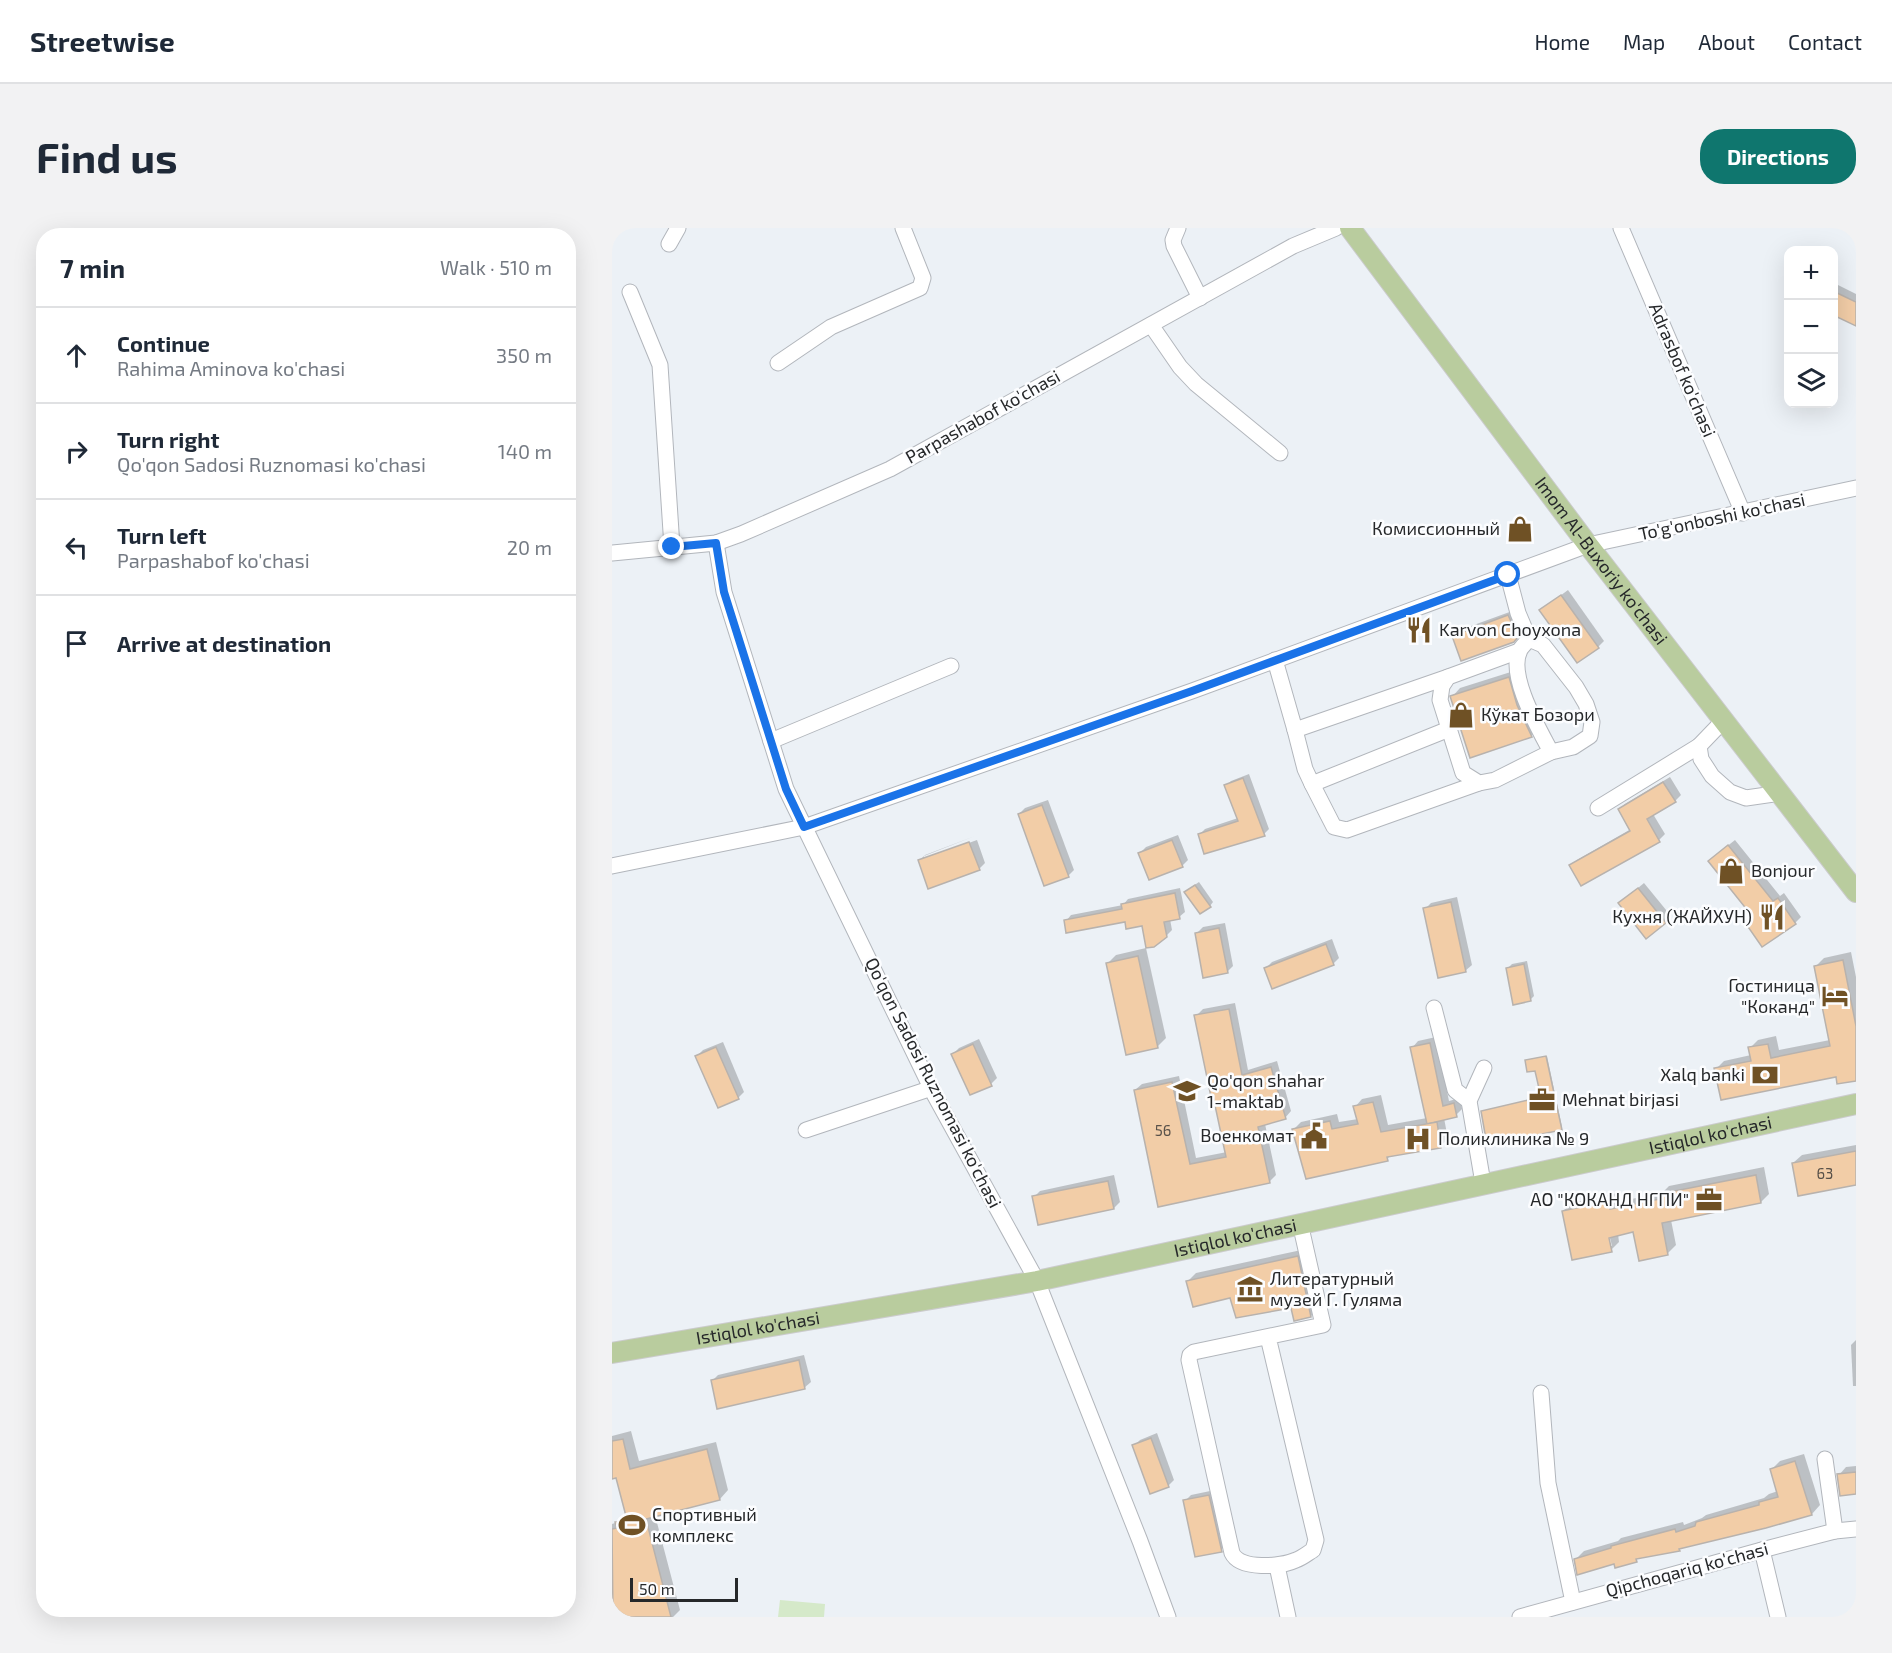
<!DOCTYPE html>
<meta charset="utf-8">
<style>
body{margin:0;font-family:"Exo 2",sans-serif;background:#f2f2f3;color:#1f2937}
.controls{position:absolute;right:18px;top:18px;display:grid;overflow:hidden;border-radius:12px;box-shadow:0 6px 24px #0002}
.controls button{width:54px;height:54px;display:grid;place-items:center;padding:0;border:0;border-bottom:2px solid #e0e1e3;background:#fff;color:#1f2937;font:30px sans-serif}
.scale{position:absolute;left:18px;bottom:15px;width:108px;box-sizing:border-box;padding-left:6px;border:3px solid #26282a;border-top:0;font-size:16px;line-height:21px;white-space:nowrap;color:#26282a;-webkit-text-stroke:4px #fcfdff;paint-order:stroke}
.stop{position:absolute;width:18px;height:18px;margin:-14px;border:4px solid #1a73e8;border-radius:50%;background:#fff}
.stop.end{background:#1a73e8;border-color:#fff;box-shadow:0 2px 6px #0008}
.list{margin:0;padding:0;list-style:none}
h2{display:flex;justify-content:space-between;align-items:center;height:78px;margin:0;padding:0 24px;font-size:26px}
h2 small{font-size:20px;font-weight:400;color:#747a83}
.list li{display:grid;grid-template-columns:39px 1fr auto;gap:18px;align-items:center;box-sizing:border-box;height:96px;padding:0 24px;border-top:2px solid #e0e1e3}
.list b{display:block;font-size:22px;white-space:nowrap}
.list p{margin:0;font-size:20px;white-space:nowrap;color:#747a83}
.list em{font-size:20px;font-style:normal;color:#747a83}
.icon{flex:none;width:33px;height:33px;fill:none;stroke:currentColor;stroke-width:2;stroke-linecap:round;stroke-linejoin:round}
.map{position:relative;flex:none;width:1244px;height:1389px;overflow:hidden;border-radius:24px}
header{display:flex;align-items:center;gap:36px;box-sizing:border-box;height:84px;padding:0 30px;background:#fff;border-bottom:2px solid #e0e1e3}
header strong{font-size:28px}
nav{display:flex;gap:33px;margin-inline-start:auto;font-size:21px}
.intro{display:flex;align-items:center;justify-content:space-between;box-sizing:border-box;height:144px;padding:0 36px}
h1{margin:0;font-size:42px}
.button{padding:15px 27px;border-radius:24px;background:#0f766e;color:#fff;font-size:21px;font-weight:700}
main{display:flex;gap:36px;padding:0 36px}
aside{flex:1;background:#fff;border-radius:24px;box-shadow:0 6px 24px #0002}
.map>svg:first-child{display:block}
.green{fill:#d5e9c9}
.shadow{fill:#0003;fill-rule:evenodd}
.building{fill:#f2cda7;stroke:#b8b2ad;stroke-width:1.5}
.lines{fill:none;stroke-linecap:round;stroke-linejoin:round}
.minor-casing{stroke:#b2b6bc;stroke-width:17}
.major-casing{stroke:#cbcbcc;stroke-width:22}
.minor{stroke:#fff;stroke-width:15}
.major{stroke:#b9cc9e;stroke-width:20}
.route{stroke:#1a73e8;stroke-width:8}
.labels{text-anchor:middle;stroke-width:5;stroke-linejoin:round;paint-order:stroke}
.number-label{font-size:15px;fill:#595149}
.street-label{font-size:18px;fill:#26282a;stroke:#fcfdff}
.poi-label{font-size:18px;fill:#26282a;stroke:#fcfdff;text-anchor:start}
</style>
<header>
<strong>Streetwise</strong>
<nav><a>Home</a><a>Map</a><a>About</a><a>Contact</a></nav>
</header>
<div class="intro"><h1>Find us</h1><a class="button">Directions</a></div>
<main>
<aside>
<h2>7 min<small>Walk · 510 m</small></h2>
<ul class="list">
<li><svg class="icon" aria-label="ahead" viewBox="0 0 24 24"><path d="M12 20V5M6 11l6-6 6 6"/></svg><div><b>Continue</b><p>Rahima Aminova ko'chasi</p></div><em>350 m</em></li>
<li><svg class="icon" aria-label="right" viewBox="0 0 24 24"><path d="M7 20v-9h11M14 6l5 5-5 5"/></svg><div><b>Turn right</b><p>Qo'qon Sadosi Ruznomasi ko'chasi</p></div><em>140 m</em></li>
<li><svg class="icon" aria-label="left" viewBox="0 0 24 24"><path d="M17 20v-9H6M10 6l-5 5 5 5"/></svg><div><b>Turn left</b><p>Parpashabof ko'chasi</p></div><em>20 m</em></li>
<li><svg class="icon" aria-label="arrive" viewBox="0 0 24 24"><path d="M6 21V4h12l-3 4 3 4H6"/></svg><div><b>Arrive at destination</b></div></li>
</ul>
</aside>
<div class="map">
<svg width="1244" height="1389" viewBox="0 0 1244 1389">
<rect width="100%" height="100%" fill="#ecf1f6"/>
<!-- green -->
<path class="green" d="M168,1372L213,1376L212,1389H166Z"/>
<!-- shadow -->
<g class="shadow">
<path d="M1226,57L1244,66V97L1222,86V62Z"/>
<path d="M956,362L992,413L986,419L929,382Z"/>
<path d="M903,382L911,402L901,413L842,409L848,402Z"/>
<path d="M905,442L927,499L919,508L840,469L848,460Z"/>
<path d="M637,546L657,601L652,606H588L593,601L626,590L614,558L619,553Z"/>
<path d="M1058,549L1069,567L1063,573L1041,586L1053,606L1047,612L959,638L965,632L1019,601L1007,582L1013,576Z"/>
<path d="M436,572L462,642L456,648L407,586L413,580Z"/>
<path d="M566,607L576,632L570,638L528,625L534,619Z"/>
<path d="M363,608L312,628V631L365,612L373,635L367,641L307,633L313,627Z"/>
<path d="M1123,612L1168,668L1172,665L1189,689L1183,695L1134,693L1140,686L1104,627Z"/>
<path d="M587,654L601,674L598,678L578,660Z"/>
<path d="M1032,655L1059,688L1053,694L1014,670Z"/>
<path d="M568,660L573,684L567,689L558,691L560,702L554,708L531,696L514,692L454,693L459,687L511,677L516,671Z"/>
<path d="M845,669L860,737L853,743L813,681L819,675Z"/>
<path d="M613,695L621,738L615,744L585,705L591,699Z"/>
<path d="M720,711L727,730L721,736L654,740L660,734Z"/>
<path d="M534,720L554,810L545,819L496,735L504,727Z"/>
<path d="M1239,724L1244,749V851L1225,848L1104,841L1112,833L1139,827L1138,820L1146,812L1164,808L1167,822L1218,812L1204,738L1212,730Z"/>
<path d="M915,733L922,768L918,772L896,740L900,736Z"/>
<path d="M623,775L636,842L665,833L679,883L673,890L653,896L664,947L657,954L548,977L523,862L530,856L567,848L584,930L615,924L584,788L591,781Z"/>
<path d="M824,809L837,873L848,870L850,881L844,887L832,890L836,911L828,918L779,927L775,931L681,902L689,894L725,886L727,894L746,891L743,879L750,871L769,867L776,897L815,890L800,820L806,813Z"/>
<path d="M367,811L385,850L379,856L341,826L347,820Z"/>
<path d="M111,814L132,864L126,870L85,828L91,822Z"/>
<path d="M935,828L950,899L949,901L870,884L930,869L924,842L914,832Z"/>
<path d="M1244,917V955L1181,935L1190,927Z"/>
<path d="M1152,939L1157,966L1149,974L1059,992L1064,1017L1056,1025L1022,1003L1006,1006L1007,1014L999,1022L951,983L960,975L1005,965L1006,974L1051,964L1057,958ZM996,1002L1000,1018H997Z"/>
<path d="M502,947L508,974L502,980L422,969L428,963Z"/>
<path d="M694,1021L707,1080L699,1088L680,1078L619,1068L576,1053L584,1045Z"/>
<path d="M1244,1112V1158H1241L1239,1117Z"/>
<path d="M192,1127L199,1154L192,1160L100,1153L106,1147Z"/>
<path d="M19,1203L27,1233L104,1214L116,1262L108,1271L43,1287L68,1382L61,1389H3L0,1378V1296L6,1294L15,1286L5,1248L0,1250V1208Z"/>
<path d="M545,1205L562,1252L556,1258L522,1218L528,1212Z"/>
<path d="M1192,1226L1208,1277L1200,1286L1154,1299L1070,1319L1067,1322L1028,1328L1024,1332L1003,1334L964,1331L972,1323L1006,1313L1009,1310L1071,1294L1072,1297L1090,1290L1094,1287L1152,1270L1157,1266L1166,1263L1160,1241L1168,1233Z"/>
<path d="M1244,1238V1264L1227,1247L1234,1239Z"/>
<path d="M603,1262L615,1316L609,1322L573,1273L579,1267Z"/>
</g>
<!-- building -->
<g class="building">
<path d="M1221,63L1244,74V98L1221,87Z"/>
<path d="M949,367L987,420L965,435L927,382Z"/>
<path d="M896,387L906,409L902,414L849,433L840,408Z"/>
<path d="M897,449L905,477L920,509L858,530L838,468Z"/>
<path d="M631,550L653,608L592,626L586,606L626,593L612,557Z"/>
<path d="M1051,554L1064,574L1035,591L1048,614L969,658L957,637L1018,603L1006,581Z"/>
<path d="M430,577L457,649L432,658L406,586Z"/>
<path d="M560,612L571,639L537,652L526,625Z"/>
<path d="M357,614L368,642L316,661L306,632Z"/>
<path d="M1116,617L1161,673L1166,670L1184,696L1150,719L1132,693L1140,688L1096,633Z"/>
<path d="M583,657L599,679L588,686L572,664Z"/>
<path d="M1026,660L1054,695L1034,711L1006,675Z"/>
<path d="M563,665L568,691L552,694L555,709L542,719L534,720L530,698L514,701L513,694L454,705L452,692L510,681L509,676Z"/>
<path d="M839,674L854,744L826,750L811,680Z"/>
<path d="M607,700L616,745L591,750L583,705Z"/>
<path d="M714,716L722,737L660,761L652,740Z"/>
<path d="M526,728L546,820L514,827L494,735Z"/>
<path d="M1231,732L1244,798V853L1225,856L1224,849L1109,872L1102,840L1139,833L1136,819L1156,816L1159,830L1218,818L1202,738Z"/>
<path d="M912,736L919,773L901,777L894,740Z"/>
<path d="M617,781L630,847L659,839L674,891L646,899L658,955L546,979L522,862L560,854L578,936L614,929L601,868L599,869L582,787Z"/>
<path d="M818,815L831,878L842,875L845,889L815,896L798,819Z"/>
<path d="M361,816L380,858L358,867L339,826Z"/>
<path d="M104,819L127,871L106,880L83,828Z"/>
<path d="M934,828L950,902L875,917L869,883L929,869L923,843L915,844L913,832Z"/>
<path d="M761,874L769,904L825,894L829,920L775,929L776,933L694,951L680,901L718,893L720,901L746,896L741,878Z"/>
<path d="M1244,923V957L1186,968L1180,935Z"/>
<path d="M1144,947L1149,975L1050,995L1056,1027L1027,1033L1021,1004L997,1010L1000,1024L960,1032L950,983L997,973L998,981L1048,971L1047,966Z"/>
<path d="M496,953L502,981L426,997L420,968Z"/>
<path d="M686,1028L699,1089L682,1093L679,1080L624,1090L618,1070L581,1079L574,1053Z"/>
<path d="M187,1132L193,1161L105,1181L99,1152Z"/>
<path d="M539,1210L557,1259L538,1266L520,1217Z"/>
<path d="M11,1211L18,1241L95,1221L108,1272L34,1291L59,1389H1L0,1301L5,1300L3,1294L15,1292L4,1250L0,1251V1213Z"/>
<path d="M1183,1233L1200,1287L1154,1300L1067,1321L1068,1323L1024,1331L1025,1334L1003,1340L1002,1336L965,1347L962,1331L999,1320V1318L1063,1301L1064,1304L1083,1298L1084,1294L1147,1277V1274L1166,1269L1158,1241Z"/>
<path d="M1244,1244V1266L1228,1268L1225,1246Z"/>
<path d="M597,1267L610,1324L583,1329L571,1272Z"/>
</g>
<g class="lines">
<!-- minor casing -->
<g class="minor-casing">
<g id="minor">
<path d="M566,0L561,12L562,18L588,70"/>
<path d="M1009,0L1131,285"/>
<path d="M57,16L66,0"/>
<path d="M18,64L48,137L60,319"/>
<path d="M539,97L568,139L584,156L668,225"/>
<path d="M166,135L219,99L308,60L311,50L291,0"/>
<path d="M104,315L112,364L174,561L323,868L425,1053L528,1313L556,1389"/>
<path d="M0,325L104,315L129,306L278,241L681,18L724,0"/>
<path d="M896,347L906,385L917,411L931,417L964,459L974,476L980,494L978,508L961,519L939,524C927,501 895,447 908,422C910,418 915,414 917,411"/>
<path d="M907,423L836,449L830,458L828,472L851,545L867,555L883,552L939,524"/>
<path d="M663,432L683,502L836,449"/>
<path d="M1112,492L1087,518L1089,531L1100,548L1118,564L1134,570L1169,565"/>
<path d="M683,502L693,541L700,556L837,501"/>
<path d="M159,513L339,438"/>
<path d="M700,556L722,599L735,602L867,555"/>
<path d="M986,580L1087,518"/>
<path d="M0,638L192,599L580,463L976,317L1244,260"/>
<path d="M822,780L843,862L857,873"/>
<path d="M194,902L320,860"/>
<path d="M871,955L857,873L872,840"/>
<path d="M656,1109L704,1312L701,1322C696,1325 690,1330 684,1332C669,1339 628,1342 620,1325L577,1132L578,1127L582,1124L711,1097L688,995"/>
<path d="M929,1165L936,1255L961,1374"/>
<path d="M1213,1231L1223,1303"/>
<path d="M1150,1322L1166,1389"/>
<path d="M665,1338L676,1389"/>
<path d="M908,1389L1150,1322L1223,1303L1244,1301"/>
</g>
</g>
<!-- major casing -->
<g class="major-casing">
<g id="major">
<path id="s1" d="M738,0L976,317L1244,664"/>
<path id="s2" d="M0,1125L425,1053L1244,876"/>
</g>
</g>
<!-- minor -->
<use href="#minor" class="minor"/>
<!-- major -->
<use href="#major" class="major"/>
</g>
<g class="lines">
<!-- route -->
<path class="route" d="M60,319L104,315L112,364L174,561L192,599L580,463L896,347"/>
</g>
<!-- icons -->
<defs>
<g id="shop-bare" transform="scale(2.07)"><path d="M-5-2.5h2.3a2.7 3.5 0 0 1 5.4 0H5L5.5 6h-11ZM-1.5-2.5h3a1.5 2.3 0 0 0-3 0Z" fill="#6f5125" stroke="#fcfdff" stroke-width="2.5" paint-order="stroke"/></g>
<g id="restaurant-bare" transform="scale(2.07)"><path d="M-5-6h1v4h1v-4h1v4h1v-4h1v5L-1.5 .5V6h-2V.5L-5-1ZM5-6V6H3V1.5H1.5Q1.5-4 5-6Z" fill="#6f5125" stroke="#fcfdff" stroke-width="2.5" paint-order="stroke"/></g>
<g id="hotel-bare" transform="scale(2.07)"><path d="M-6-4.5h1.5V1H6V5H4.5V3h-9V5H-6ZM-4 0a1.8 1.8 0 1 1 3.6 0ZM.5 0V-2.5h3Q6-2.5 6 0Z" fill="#6f5125" stroke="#fcfdff" stroke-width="2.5" paint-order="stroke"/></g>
<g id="bank-bare" transform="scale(2.07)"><path d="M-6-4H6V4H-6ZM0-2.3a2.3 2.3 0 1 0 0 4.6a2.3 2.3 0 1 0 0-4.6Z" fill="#6f5125" stroke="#fcfdff" stroke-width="2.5" paint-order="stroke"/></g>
<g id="school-bare" transform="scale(2.07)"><path d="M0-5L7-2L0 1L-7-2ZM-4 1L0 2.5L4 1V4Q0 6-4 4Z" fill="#6f5125" stroke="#fcfdff" stroke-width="2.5" paint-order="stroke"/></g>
<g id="office-bare" transform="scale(2.07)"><path d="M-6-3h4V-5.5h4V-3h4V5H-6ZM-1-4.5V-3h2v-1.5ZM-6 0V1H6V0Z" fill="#6f5125" stroke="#fcfdff" stroke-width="2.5" paint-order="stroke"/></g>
<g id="civic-bare" transform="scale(2.07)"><path d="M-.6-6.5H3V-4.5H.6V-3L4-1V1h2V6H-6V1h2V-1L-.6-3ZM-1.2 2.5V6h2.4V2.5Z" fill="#6f5125" stroke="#fcfdff" stroke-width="2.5" paint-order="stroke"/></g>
<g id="hospital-bare" transform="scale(2.07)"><path d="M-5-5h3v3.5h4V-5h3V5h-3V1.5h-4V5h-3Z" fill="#6f5125" stroke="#fcfdff" stroke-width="2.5" paint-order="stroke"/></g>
<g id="museum-bare" transform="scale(2.07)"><path d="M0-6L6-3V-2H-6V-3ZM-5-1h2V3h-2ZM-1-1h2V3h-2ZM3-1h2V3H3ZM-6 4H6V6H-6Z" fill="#6f5125" stroke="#fcfdff" stroke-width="2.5" paint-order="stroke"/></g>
<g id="stadium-bare" transform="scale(2.07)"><path d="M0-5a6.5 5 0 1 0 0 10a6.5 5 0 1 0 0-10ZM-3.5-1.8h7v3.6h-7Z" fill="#6f5125" stroke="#fcfdff" stroke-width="2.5" paint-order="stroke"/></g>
</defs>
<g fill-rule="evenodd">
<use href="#shop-bare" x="908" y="301"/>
<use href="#restaurant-bare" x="807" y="402"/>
<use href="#shop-bare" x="849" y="487"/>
<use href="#shop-bare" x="1119" y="643"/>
<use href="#restaurant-bare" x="1160" y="689"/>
<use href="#hotel-bare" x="1223" y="768"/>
<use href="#bank-bare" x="1153" y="847"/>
<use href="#school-bare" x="575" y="863"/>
<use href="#office-bare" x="930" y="872"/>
<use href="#civic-bare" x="702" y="908"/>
<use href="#hospital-bare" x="806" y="911"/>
<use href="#office-bare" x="1097" y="972"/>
<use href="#museum-bare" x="638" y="1061"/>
<use href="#stadium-bare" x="20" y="1297"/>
</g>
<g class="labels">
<!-- number labels -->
<g class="number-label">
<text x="551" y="908">56</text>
<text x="1213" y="951">63</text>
</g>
<!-- street labels -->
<g class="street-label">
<text transform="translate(1070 142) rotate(67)" y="6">Adrasbof ko'chasi</text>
<text transform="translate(371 189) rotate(-29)" y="6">Parpashabof ko'chasi</text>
<text transform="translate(1110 289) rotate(-12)" y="6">To'g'onboshi ko'chasi</text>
<text dy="6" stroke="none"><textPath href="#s1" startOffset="417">Imom Al-Buxoriy ko'chasi</textPath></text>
<text transform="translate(321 855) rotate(63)" y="6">Qo'qon Sadosi Ruznomasi ko'chasi</text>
<text dy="6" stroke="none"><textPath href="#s2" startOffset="1120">Istiqlol ko'chasi</textPath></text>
<text dy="6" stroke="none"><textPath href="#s2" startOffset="634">Istiqlol ko'chasi</textPath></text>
<text dy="6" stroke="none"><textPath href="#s2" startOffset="148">Istiqlol ko'chasi</textPath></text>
<text transform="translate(1075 1342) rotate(-15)" y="6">Qipchoqariq ko'chasi</text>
</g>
<!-- poi labels -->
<g class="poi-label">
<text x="888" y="307" text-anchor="end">Комиссионный</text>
<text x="827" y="408">Karvon Choyxona</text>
<text x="869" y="493">Кўкат Бозори</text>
<text x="1139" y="649">Bonjour</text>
<text x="1140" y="695" text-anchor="end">Кухня (ЖАЙХУН)</text>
<text x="1203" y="764" text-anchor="end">Гостиница<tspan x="1203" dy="21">"Коканд"</tspan></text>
<text x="1133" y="853" text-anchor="end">Xalq banki</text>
<text x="595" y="859">Qo'qon shahar<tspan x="595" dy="21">1-maktab</tspan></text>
<text x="950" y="878">Mehnat birjasi</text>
<text x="682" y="914" text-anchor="end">Военкомат</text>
<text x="826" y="917">Поликлиника № 9</text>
<text x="1077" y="978" text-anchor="end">АО "КОКАНД НГПИ"</text>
<text x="658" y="1057">Литературный<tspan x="658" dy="21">музей Г. Гуляма</tspan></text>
<text x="40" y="1293">Спортивный<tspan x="40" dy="21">комплекс</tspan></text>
</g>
</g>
</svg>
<div class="controls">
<button>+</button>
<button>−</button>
<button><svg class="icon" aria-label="layers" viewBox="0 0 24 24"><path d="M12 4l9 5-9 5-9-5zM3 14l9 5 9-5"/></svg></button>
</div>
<div class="scale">50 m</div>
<div class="stop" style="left:896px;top:347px"></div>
<div class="stop end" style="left:60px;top:319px"></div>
</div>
</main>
